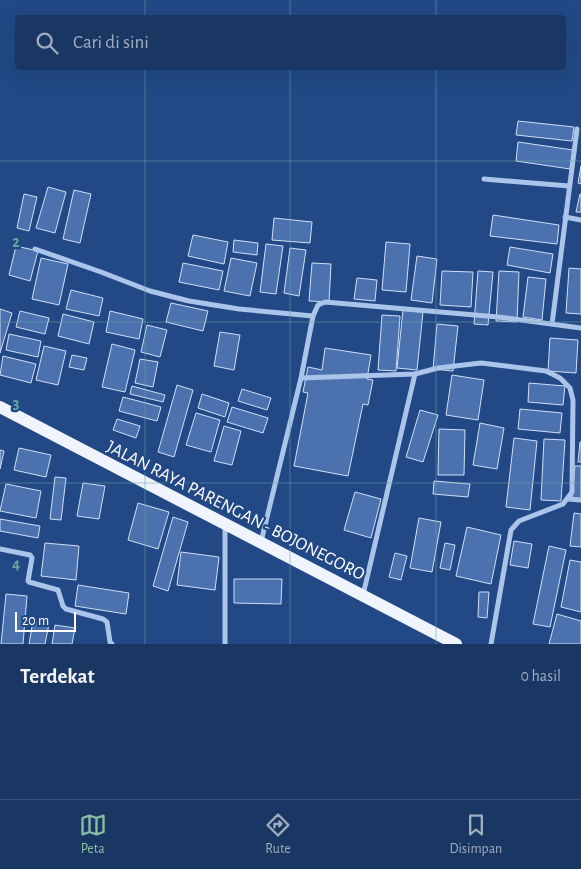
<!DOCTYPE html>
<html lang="id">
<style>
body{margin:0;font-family:"Alegreya Sans",sans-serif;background:#233f6a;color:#f1f3f6}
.scale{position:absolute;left:15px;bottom:12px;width:61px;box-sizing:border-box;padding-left:5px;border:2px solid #fff;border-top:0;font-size:14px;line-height:18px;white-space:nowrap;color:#fff;-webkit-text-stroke:4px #224986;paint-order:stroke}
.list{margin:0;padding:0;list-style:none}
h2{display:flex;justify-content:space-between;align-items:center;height:65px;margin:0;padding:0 20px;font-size:21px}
h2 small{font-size:16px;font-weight:400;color:#9facbf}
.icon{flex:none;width:28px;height:28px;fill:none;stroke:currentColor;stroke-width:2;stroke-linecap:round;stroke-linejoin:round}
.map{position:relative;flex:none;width:581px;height:644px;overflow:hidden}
.search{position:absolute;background:#1a3764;box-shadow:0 5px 20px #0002;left:15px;right:15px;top:15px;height:55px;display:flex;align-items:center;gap:12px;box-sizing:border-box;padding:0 18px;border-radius:5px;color:#9facbf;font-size:19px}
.sheet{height:155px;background:#1a3764}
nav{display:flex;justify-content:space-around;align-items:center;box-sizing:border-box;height:70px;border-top:1px solid #385178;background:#1a3764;font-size:14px;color:#9facbf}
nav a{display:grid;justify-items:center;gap:2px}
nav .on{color:#8abfa5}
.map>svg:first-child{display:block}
.building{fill:#4b72ae;stroke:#d0dff7}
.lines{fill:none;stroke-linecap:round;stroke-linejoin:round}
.street{stroke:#abc4e9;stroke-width:5}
.primary{stroke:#eff4fe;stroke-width:12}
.grid{fill:none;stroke:#63a6a1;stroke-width:1;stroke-opacity:0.55}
.labels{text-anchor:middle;stroke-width:4.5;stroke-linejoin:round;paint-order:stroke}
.street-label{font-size:18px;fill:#fff;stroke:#224986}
.grid-label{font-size:16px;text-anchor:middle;font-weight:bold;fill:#63a6a1;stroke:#224986;stroke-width:4.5;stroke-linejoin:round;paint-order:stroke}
</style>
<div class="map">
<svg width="581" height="644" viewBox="0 0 581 644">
<rect width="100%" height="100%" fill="#224986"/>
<!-- building -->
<g class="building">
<path d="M518,121L574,127L572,141L516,135Z"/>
<path d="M518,142L573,150L570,169L516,161Z"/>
<path d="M581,166V184L578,183Z"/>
<path d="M48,187L66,192L55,233L36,228Z"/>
<path d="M74,190L91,194L80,243L63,239Z"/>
<path d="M24,194L37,197L29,231L17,228Z"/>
<path d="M580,194H581V212H576Z"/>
<path d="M493,215L559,225L557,244L490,236Z"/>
<path d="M274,218L312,222L310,243L272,240Z"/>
<path d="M193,235L228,242L224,264L188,256Z"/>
<path d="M234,240L258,243L257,255L233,252Z"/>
<path d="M386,242L410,244L406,292L382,290Z"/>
<path d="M266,244L283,246L276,294L260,292Z"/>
<path d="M16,246L38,251L30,281L9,275Z"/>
<path d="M510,247L553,254L550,273L507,265Z"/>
<path d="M290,248L306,250L299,296L284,293Z"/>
<path d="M417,256L437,259L432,303L411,300Z"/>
<path d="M41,258L68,264L59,305L32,299Z"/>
<path d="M231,258L257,263L250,296L224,291Z"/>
<path d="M183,263L223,271L219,290L179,282Z"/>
<path d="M312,263L331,264L329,302L309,301Z"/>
<path d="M569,268L581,269V314L566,313Z"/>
<path d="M442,271L473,272L471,307L440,305Z"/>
<path d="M478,271L493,272L488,325L474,324Z"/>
<path d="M499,271L519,272L517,322L496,321Z"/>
<path d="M528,277L546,279L542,320L523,317Z"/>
<path d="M357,278L377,280L375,301L354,299Z"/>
<path d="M71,290L103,298L99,316L66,309Z"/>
<path d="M171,303L208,311L203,331L166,322Z"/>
<path d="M0,309L12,313L0,353Z"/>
<path d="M403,310L423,312L417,370L397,368Z"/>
<path d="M20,311L49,318L45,334L16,327Z"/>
<path d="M110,311L143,319L139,339L106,332Z"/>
<path d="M63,314L94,322L89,344L58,336Z"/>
<path d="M382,315L400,316L396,371L378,370Z"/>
<path d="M437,324L458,326L453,371L433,369Z"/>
<path d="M147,325L167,330L160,357L141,352Z"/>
<path d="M220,332L240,335L234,370L214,366Z"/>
<path d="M9,334L41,341L38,357L6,350Z"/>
<path d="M550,338L578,340L576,373L548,371Z"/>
<path d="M112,344L135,350L125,392L102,387Z"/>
<path d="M44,346L66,351L58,385L36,380Z"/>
<path d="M325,348L371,355L367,379L373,380L368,405L363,404L348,476L294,466L308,393L303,392L308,367L322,370Z"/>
<path d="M72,355L87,358L84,370L69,367Z"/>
<path d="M3,356L36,364L31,383L0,375Z"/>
<path d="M140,359L158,362L153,387L135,383Z"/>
<path d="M452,375L484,380L478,420L446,415Z"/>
<path d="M529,383L565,386L563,405L528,402Z"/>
<path d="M177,385L193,390L174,457L158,452Z"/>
<path d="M132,386L165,395L163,402L130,394Z"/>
<path d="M242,389L271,398L267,410L238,401Z"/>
<path d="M202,394L229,403L225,417L198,408Z"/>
<path d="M123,397L161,407L157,421L119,411Z"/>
<path d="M232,407L268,418L263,433L227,422Z"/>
<path d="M520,409L562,413L560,433L518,429Z"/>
<path d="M420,410L438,415L423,462L406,457Z"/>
<path d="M196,413L220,420L211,452L186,445Z"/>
<path d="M117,419L140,426L136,438L113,430Z"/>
<path d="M480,423L504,428L497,469L473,465Z"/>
<path d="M224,426L241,431L232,465L214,461Z"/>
<path d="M439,429L465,430L464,475H438Z"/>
<path d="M514,438L537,441L530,510L506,507Z"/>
<path d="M544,439L565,440L561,501L541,500Z"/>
<path d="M580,442H581V462H578Z"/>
<path d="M19,448L51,455L46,477L14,470Z"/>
<path d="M0,450L4,451L0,469Z"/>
<path d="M575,466H581V499L572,498Z"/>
<path d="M55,477L66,478L61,520L50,519Z"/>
<path d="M434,481L470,484L468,497L433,494Z"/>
<path d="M83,483L105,486L99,519L77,516Z"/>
<path d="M6,484L41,491L36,518L0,511Z"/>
<path d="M355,492L381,499L371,538L344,530Z"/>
<path d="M138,503L169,512L158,549L128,540Z"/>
<path d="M574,513L581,514V547L570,546Z"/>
<path d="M173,517L188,522L168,591L153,586Z"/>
<path d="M419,518L441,522L432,572L410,568Z"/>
<path d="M0,519L40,526L38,538L0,531Z"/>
<path d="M467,527L501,535L491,584L456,576Z"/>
<path d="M514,541L532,544L528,568L510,565Z"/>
<path d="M45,543L79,546L76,580L41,576Z"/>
<path d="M445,543L455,545L450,570L440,568Z"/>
<path d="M549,546L566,550L550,627L533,624Z"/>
<path d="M181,552L219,557L215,590L177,585Z"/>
<path d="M395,553L407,556L401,580L389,577Z"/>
<path d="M570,560L581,562V612L561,607Z"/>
<path d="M234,579H282L281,604L234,603Z"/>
<path d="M78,585L129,593L126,614L75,606Z"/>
<path d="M479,592H489L487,618L478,617Z"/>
<path d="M6,594L27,596L23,644H1Z"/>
<path d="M557,614L581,621V644H549Z"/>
<path d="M33,621L49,624L45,644H29Z"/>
<path d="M55,625L75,628L72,644H52Z"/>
</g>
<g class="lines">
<!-- street -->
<g class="street">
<path d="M484,179L569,186"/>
<path d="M565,217L581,220"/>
<path d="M35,249L101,272L150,291L189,301L239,309L313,316L301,378L261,542"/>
<path d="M313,316L318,305L325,302L498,317L581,328"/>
<path d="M552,324L577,129"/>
<path d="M301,378L415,374L438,368L481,363L546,371L560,378L570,388L573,400L572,492L563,504L519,521L511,530L491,644"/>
<path d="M568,499L581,500"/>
<path d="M0,549L30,555L32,558L28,581L29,582L58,590L63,606L66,609L103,619L107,622L110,642L112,644"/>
<path d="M363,595L415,374"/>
<path d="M225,644V525"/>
</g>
<!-- primary -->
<path class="primary" d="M0,407L456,644"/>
</g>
<!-- grid -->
<path class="grid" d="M145,0V18M290,0V18M436,0V18M145,68V644M290,68V644M436,68V644M0,161H581M0,322H581M0,483H581"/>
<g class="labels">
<!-- street labels -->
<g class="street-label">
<text transform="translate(236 510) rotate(27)" y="6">JALAN RAYA PARENGAN - BOJONEGORO</text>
</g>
</g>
<g class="grid-label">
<text x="16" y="247">2</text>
<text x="16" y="408">3</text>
<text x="16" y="569">4</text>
</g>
</svg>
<div class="scale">20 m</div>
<div class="search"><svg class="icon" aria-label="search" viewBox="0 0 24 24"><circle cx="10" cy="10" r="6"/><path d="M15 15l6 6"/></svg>Cari di sini</div>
</div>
<section class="sheet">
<h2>Terdekat<small>0 hasil</small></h2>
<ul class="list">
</ul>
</section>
<nav>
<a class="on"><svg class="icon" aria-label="map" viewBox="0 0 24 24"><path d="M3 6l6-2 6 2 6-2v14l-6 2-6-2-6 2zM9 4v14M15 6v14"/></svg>Peta</a>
<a><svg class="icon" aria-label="directions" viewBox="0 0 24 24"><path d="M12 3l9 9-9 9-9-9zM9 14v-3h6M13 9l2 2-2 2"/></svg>Rute</a>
<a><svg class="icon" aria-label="saved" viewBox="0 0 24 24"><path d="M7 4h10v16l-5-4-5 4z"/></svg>Disimpan</a>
</nav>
